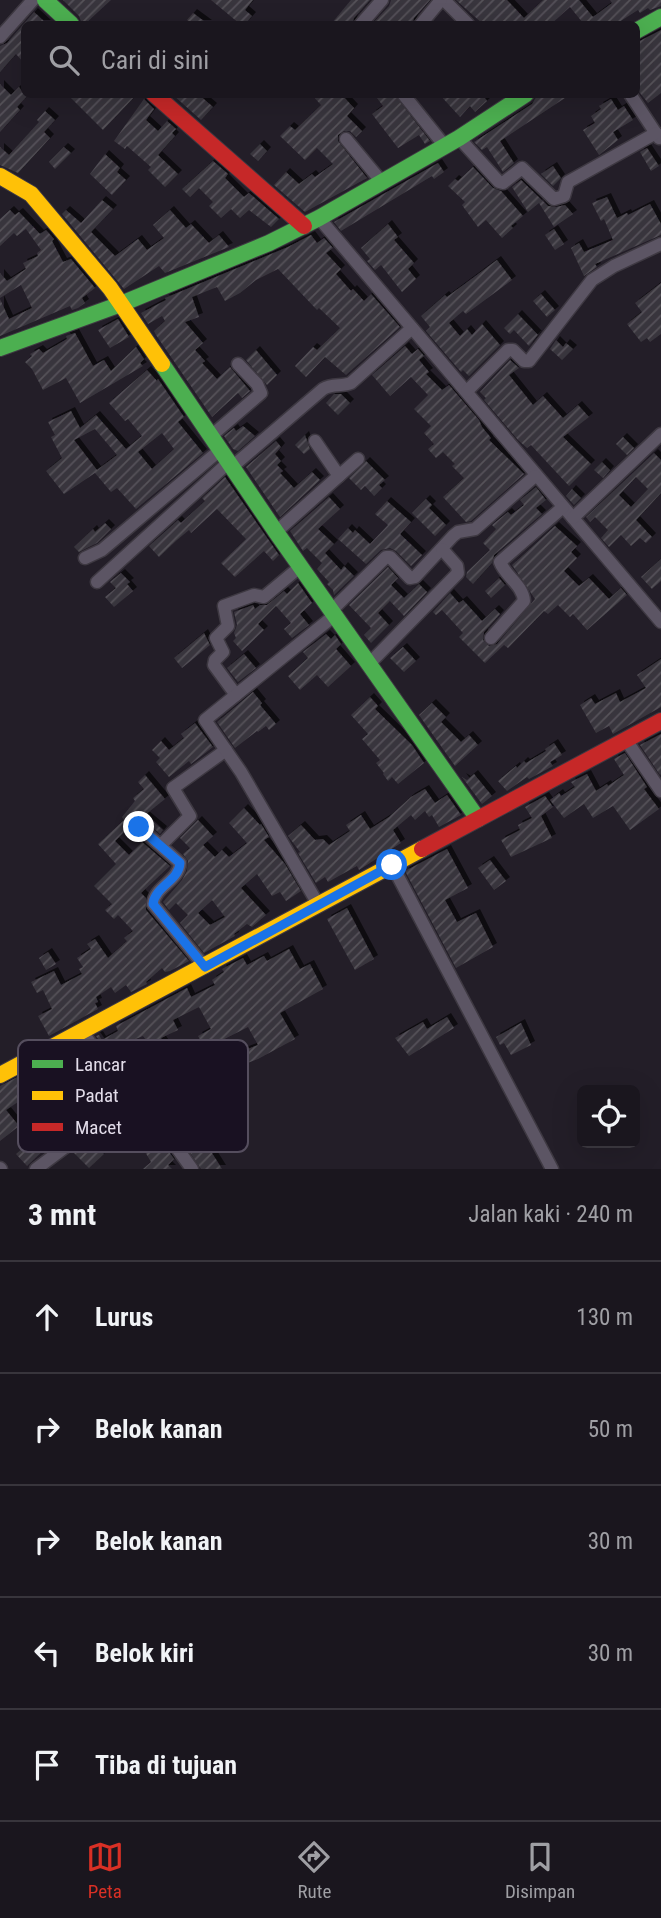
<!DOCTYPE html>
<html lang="id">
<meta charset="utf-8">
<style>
body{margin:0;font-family:"Roboto Condensed",sans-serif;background:#27232b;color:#f1f3f6}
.controls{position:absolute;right:21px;bottom:21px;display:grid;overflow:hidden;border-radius:10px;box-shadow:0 7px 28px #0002}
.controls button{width:63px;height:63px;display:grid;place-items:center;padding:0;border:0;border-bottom:2px solid #38353c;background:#1a161e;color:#f1f3f6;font:35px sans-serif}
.stop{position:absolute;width:21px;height:21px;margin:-16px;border:5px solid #1a73e8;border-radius:50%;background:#fff}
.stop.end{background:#1a73e8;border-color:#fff;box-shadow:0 2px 7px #0008}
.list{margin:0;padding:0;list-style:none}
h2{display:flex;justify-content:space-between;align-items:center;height:91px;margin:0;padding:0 28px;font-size:30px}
h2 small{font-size:23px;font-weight:400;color:#9f9fa4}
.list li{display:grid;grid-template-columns:46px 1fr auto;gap:21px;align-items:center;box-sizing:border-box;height:112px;padding:0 28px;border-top:2px solid #38353c}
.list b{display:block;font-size:26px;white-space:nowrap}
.list em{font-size:23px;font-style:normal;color:#9f9fa4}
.icon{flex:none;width:38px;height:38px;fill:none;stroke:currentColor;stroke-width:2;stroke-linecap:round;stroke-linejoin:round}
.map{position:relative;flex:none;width:661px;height:1169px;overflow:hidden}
.search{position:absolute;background:#1a161e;box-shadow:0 7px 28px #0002;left:21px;right:21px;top:21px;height:77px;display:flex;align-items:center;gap:18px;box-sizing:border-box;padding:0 24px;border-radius:10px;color:#9f9fa4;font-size:26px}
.sheet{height:651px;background:#1a161e}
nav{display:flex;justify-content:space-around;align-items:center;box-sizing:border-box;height:98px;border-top:2px solid #38353c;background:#1a161e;font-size:19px;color:#9f9fa4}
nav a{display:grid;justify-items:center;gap:4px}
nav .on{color:#d93025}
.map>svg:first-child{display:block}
.building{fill:url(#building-hatch);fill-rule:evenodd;filter:url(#shadow)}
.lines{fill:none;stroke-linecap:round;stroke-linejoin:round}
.street-casing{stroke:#3e3942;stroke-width:15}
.fast-casing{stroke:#3e3942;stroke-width:18}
.slow-casing{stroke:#3e3942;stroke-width:18}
.jam-casing{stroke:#3e3942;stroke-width:18}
.street{stroke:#5c5564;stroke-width:12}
.fast{stroke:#4caf50;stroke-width:16}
.slow{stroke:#ffc107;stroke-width:16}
.jam{stroke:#c62828;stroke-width:16}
.route{stroke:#1a73e8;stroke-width:9}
.key{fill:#191122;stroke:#554e5e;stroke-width:2}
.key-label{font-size:19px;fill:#e2dce9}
</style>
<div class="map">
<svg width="661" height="1169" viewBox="0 0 661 1169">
<defs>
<pattern id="building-hatch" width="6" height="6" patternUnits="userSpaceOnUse" patternTransform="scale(1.75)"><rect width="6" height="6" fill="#39353d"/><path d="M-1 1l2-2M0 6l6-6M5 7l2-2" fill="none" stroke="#555259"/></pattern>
<filter id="shadow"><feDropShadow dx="4" dy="-4" stdDeviation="0" flood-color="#0009"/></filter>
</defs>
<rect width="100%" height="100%" fill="#231e28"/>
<!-- building -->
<g class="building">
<path d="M63,0H111L85,24H82L79,16Z"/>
<path d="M211,0H253L245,10L252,16L245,24H240Z"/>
<path d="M351,0H370L354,18L352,24H331Z"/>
<path d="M391,0H430L414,18L412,24H372L389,6Z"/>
<path d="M456,0H507L524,18L543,0H579L593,17L612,3L610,0H661V6L650,10L648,8L640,13L638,10L616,24H581L583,23L570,7L551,24H483Z"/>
<path d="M34,12L47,24H24V63L16,54L0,72V46L7,43Z"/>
<path d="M193,13L208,24H193L187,20Z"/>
<path d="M661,30V93L648,103L636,88V43Z"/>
<path d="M0,84L11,95L19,87L24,94L28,95L17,107L20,110L0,132Z"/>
<path d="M67,94H137L103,130Z"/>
<path d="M172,94H198L213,107L201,120Z"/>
<path d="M311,94H341L354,108L347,116L362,131L356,137L350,131H344L338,135V141L367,178L305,212L274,185L286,172L299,184L312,174L315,177L333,164L317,148L305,160L280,136L290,126L295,130L321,105Z"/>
<path d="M374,94H394L430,141L425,144L419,135L398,148L372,114L383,106Z"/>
<path d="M439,94H482L487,101L475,112L470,106L460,117Z"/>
<path d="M538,94H571L500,141L514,163L503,172L487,147L482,150L474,142L532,104Z"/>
<path d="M144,99L154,109L146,120L158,131L167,121L176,129L172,133L175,136L158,155L178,174L165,187L148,170L151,167L127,146L125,149L114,141Z"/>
<path d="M611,99L618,110L624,106L633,120L613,132L618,140L599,155L583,130L595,123L591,116L601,109L599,106Z"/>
<path d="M45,111L55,120L44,132L50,138L18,173L0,165V147L9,155L39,122L37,120Z"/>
<path d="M260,144L267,151L258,161L250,154Z"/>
<path d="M64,147L71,153L55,169L49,162Z"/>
<path d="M647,148L659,166L651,171L640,152Z"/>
<path d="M105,154L120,168L117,172L126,180L112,195L90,174Z"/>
<path d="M213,161L228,174L225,178L244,197L249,193L279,219L271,227L249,210L240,218L231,209L221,218L209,206L213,202L199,188L190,197L182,189Z"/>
<path d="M438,163L444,172L434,179L432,176L341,231L334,222Z"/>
<path d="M553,166L561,178L553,186L541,174Z"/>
<path d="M473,167L493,188L501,191L523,216L511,226L513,228L502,238L486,220L478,227L462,205L465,202L448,186L455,179L458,181Z"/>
<path d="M521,180L548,206L556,207L565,205L573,214L554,227L539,203L528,212L512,187Z"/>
<path d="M607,197L617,218L627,213L628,215L650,204L661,224V235L595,264L597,267L584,276L571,248L579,243L584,252L613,240L604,219L601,221L592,203Z"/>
<path d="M102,200L113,209L91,232L115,256L138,239L147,250L164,238L153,225L170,210L186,228L191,224L209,243L219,235L229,247L165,273L159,266L124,289L62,214L66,210L81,223Z"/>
<path d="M10,210L15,215L19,212L40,234L46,230L54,239L52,241L63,262L71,259L95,288L82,298L85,303L78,308L72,310L70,306L0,336V299L9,319L32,308L21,285L0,298V273L7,281L26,269L23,263L38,256L37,253L41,250L26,229L17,236L14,233L0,246V219Z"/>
<path d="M388,224L398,237L394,240L414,263L408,269L416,279L402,292L381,265L375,270L367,261L370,259L361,248Z"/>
<path d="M554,229L564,244L555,250L545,235Z"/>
<path d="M311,235L317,243L324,238L333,248L326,253L341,269L336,274L351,291L353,289L364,301L371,294L400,327L346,375L325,357L306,377L295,366L313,347L317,350L340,328L319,308L317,310L278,269L256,280L240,293L225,301L217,287L192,297L199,317L185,322L203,343L195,350L205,361L202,363L217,379L230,367L250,391L242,398L238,393L212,417L156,335L154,331L165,321L162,316L148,324L141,313L166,300L165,298L288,247Z"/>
<path d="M497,260L512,280L466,314L463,311L449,323L460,336L467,329L472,335L482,324L500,345L469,376L463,370L461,372L431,337L426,331L430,327L421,316L445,295L447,297Z"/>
<path d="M661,283V334L650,342L647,338L641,342L627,324L642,312L635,303Z"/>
<path d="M541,294L555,310L547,317L533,301Z"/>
<path d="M518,314L538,335L541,331L529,346L514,330L510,334L504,328Z"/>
<path d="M118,319L129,337L110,348L98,330Z"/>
<path d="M75,333L93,366L104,360L111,371L136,347L144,359L140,363L143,366L80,403L66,378L43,390L32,369L25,362L32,356L30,354L39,349L43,353L67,339L66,336Z"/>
<path d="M556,340L563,347L566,343L573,349L562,360L550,349Z"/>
<path d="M405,346L412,354L418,349L424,356L419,360L429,372L426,374L442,390L449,385L479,420L482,427L491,438L489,440L524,474L471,521L466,522L443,497L464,478L452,466L455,464L443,452L436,458L428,449L434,444L424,433L431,426L414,409L428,395L411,377L390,396L372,375Z"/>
<path d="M256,350L277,375L267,385L246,360Z"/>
<path d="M510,360L519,368L509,375L533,405L543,396L563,418L578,405L589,417L563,437L591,464L569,486L531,445L527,448L518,440L484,400L486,398L480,392Z"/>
<path d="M147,370L157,381L158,379L184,417L178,422L203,453L136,509L117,488L111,492L95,473L64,494L46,471L62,458L51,437L55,435L48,422L71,411L80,428L96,415L126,449L142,436L128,419L125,421L109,403ZM95,429L117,455L97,470L74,440ZM162,433L174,449L152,469L138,452Z"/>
<path d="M334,394H341L350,403L338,415L326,403Z"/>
<path d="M243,426L255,436L238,451L233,449L224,436L234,428L236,431Z"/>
<path d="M305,435L310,449L304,454L295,445Z"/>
<path d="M623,437L634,448L627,455L616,444Z"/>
<path d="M276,441L281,447L275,454L281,461L277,465L283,471L280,473L294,488L312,472L320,480L280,517L246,467Z"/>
<path d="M654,453L661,460V493L636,520L652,537L646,543L640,538L631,546L621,535L609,547L601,538L608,530L595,517L590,522L586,517ZM636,477L648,489L631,507L619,495Z"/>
<path d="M366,461L385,480L379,485L382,488L374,496L365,486L361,490L349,478Z"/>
<path d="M602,462L610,470L603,478L594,470Z"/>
<path d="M225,477L279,555L273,561L264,551L235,577L221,563L246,539L217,509L191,533L189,530L177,540L159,557L149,546L178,520L181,523L205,501L202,498Z"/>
<path d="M536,487L546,500L536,508L542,514L494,555L492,563L473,584L466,577L467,572L490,550L483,543L496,529L492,525L508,512L511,515L524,505L520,500Z"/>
<path d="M572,489L581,498L574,505L566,496Z"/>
<path d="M329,497L340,509L318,529L334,544L325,553L341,570L344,566L354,576L334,595L333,590L327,584L329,582L317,569L322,563L307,548L303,551L290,531Z"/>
<path d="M426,499L432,505L429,508L446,525L435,536L412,513Z"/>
<path d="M387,501L411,522L400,534L422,555L411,566L396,551L390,548L381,550L366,564L338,539L348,528L353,533L355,530L370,544L388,525L375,514Z"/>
<path d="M105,523L111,529L97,543L79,552L74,547L93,529L95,532Z"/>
<path d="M555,526L577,546L571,552L577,558L564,571L579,586L589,578L609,599L621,588L627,595L587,630L573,614L570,617L558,605L548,614L544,611L508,648L504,645L485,663L459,637L463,633L442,610L436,615L433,612L450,593L459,603L463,600L482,621L495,609L500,614L484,632L483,640L489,646L497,644L535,599L512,565Z"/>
<path d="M661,559V581L652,589L641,577Z"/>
<path d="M388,567L398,578L391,585L404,598L419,584L427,592L404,616L390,601L378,613L389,625L371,643L364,635L371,628L349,605Z"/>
<path d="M121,573L130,582L127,584L133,591L114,607L105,597L116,588L110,582Z"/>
<path d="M499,578L505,585L491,598L485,591Z"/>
<path d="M298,583L312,603L300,614L309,625L292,638L284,629L291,623L276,606L258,624L264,630L242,651L233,641L236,638L234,633L237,625L234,612L253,605L255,609L260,605H267L284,591L287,594Z"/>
<path d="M204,633L210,645L182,668L174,658Z"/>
<path d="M326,634L331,639L335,635L341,644L336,649L351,666L328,687L317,675L300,690L288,676L308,658L303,652Z"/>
<path d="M403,647L416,661L404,672L390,658Z"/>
<path d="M244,654L256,668L238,682L227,668Z"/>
<path d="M661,659V707L613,734L609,726L596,733L580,705L591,698L595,704L616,693L620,702L646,688L637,675Z"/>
<path d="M253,692L262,703L260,705L276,724L269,730L266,726L258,732L257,731L235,748L217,722Z"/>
<path d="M370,697L378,706L375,709L412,745L424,763L398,784L392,777L388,781L383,774L384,773L376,763L380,760L362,739L368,734L351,715Z"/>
<path d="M432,703L446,717L441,722L461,742L469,735L478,745L455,766L419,715Z"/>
<path d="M195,723L213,747L191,764L189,761L169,777L156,762L160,758L152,750L161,741L169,750L184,738L181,734Z"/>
<path d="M661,734V774L660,775L640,745Z"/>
<path d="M554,743L562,755L550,762L553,766L529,779L527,777L507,791L498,781L516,766L517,768L524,761L526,763L546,751L545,749Z"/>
<path d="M625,753L647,787L644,789L659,809L630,830L613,806L593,818L584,804L564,818L550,800L559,793L561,796L575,787L571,782L587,774L596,791L607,784L608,786L624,775L614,759Z"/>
<path d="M474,774L492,796L482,804L462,777L467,780Z"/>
<path d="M145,775L165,799L145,815L163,830L160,834L145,820L137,819L115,841L129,855L142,842L170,866L141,893L146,898V910L189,961L170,971L165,972L162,968L146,982L147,984L131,992L126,985L115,993L111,987L96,997L98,1002L95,1003L98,1009L49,1036L38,1016L52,1009L43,990L37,993L31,982L54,971L61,985L82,974L79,969L83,967L77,958L91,949L87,944L95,939L108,958L127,941L124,938L133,931L118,915L114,919L105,910L112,904L94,886L116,864L98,844L124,820L122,817L135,801L133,798L144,789L138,782Z"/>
<path d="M425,789L435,803L447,795L461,815L439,827L432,815L429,817L425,811L415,820L411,815L393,830L401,843L359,870L357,866L328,882L325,877L316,883L298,853L300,852L288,836L301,825L315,840L323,839L329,845L350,831L346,825L361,815L370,829L389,817L411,797Z"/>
<path d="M545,796L553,807L541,816L552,838L511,857L501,840L520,830L518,825L532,818L525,807Z"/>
<path d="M244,808L260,825L261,824L269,837L264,840L285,864L301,891L286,901L280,892L272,896L257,874L241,888L266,915L252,927L247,924L234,934L235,936L204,953L180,923L188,915L176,903L169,910L163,902L182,880L187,871L188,861L183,854L190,848L180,838L198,820L213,836L203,845L215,857L222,850L229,857L247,843L229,823ZM212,900L225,917L210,925L198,913Z"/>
<path d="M447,849L468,888L445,900L457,922L476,913L493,947L456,968L405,871Z"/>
<path d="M490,860L506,881L494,890L478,868Z"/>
<path d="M347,908L374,959L355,970L327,919Z"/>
<path d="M289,949L300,969L310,964L323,989L280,1013L295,1039L258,1059L224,1072L219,1060L258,1045L248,1027L205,1049L198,1036L211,1029L199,1007L173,1020L178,1030L161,1038L177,1064L162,1071L167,1081L194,1070L195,1072L200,1070L203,1076L218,1068L228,1087L185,1109L183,1105L178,1109L175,1105L158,1119L151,1114L139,1096L141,1094L133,1079L131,1077L127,1079L96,1036L99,1035L102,1040L118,1031L116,1026L187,988L191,997L215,985L212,980L224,972L222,969L243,958L247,965L264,956L267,961ZM143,1036L156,1054L132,1067L121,1052L124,1051L121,1045Z"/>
<path d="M48,952L56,964L46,970L39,958Z"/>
<path d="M447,1017L454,1028L409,1056L395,1038L423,1022L427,1029Z"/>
<path d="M521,1023L531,1045L511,1055L504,1043L500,1045L496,1037Z"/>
<path d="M70,1050L75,1057L84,1050L93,1061L79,1072L98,1091L77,1112L80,1114L68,1130L59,1120L50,1128L21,1100L6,1110L19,1126L0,1141V1086Z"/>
<path d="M31,1121L48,1146L27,1166L16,1154L29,1143L19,1132Z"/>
<path d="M176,1132L200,1134L222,1169H201Z"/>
<path d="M86,1135L104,1154L89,1168L73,1152Z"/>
<path d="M156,1138L163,1143L174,1159L168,1165L172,1169H143L151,1162L144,1150Z"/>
</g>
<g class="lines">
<!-- street casing -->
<g class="street-casing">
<g id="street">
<path d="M444,0L468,24"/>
<path d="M361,24L382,0"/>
<path d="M421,24L441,0"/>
<path d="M0,37L33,0"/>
<path d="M403,94L444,145"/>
<path d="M630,94L659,138"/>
<path d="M459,138L499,182L503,183L522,168L554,199L564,196L568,182L656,133"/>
<path d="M346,139L381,181"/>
<path d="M319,218C433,353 547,487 661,622"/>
<path d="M467,391L508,350H513L524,361H529L592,280L614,266L661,244"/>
<path d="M211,436L261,393L257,384L238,364"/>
<path d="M315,441L339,476"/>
<path d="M232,467L323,389C332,383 342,387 351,383L412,328"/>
<path d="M573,518L661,434"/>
<path d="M276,532L358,459"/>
<path d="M85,558L102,550L220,450"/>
<path d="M97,582L229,462"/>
<path d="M332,610L386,557H390L410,578L415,577L453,536L458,532L475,529L535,476"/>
<path d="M491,638L524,601C523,585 505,576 500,562L563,507"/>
<path d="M370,663L458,573L457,566L442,549"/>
<path d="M236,695L214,665L215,660L223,652L216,638L228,626L224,606L254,595L264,597L301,566"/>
<path d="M626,740L661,791"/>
<path d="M139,827L180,863C179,881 155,886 153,904L205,967"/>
<path d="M162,844L190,816L173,788L226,750"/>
<path d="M392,865L552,1169"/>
<path d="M318,904L241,772L205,720L335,615"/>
<path d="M81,1030L145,1120L169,1137L192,1169"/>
<path d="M0,1168L1,1169"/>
<path d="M36,1169L68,1145L92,1112L120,1086"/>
</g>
</g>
<!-- fast casing -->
<g class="fast-casing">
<g id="fast">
<path d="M45,0L71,24"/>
<path d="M636,31L661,17"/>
<path d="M0,348L121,304L269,243L319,218L459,138L526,94"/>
<path d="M162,364L276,532L478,819"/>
</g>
</g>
<!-- slow casing -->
<g class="slow-casing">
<g id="slow">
<path d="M0,176L31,194L110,288L162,364"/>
<path d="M0,1075L422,849"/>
</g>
</g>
<!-- jam casing -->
<g class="jam-casing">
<g id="jam">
<path d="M154,94L304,226"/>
<path d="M422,849L661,721"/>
</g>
</g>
<!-- street -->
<use href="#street" class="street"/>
<!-- fast -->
<use href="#fast" class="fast"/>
<!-- slow -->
<use href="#slow" class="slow"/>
<!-- jam -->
<use href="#jam" class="jam"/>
</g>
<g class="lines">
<!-- route -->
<path class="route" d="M139,827L180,863C179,881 155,886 153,904L205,967L392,865"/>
</g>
<!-- legend -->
<rect x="18" y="1040" width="230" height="112" rx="10" class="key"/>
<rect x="32" y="1060" width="31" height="8" fill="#4caf50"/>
<rect x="32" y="1091" width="31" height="9" fill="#ffc107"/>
<rect x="32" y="1123" width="31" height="8" fill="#c62828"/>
<g class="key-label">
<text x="75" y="1071">Lancar</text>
<text x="75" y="1102">Padat</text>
<text x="75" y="1134">Macet</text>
</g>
</svg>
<div class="controls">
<button><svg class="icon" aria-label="locate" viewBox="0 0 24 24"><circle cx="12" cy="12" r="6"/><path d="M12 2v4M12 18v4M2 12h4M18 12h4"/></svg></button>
</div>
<div class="stop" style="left:392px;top:865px"></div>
<div class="stop end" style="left:139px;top:827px"></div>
<div class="search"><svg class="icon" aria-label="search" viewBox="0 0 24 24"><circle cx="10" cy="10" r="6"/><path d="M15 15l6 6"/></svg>Cari di sini</div>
</div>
<section class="sheet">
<h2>3 mnt<small>Jalan kaki · 240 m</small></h2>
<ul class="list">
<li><svg class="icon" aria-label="ahead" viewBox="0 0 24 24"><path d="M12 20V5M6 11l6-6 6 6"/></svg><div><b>Lurus</b></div><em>130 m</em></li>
<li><svg class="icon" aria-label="right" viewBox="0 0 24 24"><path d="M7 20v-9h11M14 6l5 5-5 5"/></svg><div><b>Belok kanan</b></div><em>50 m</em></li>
<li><svg class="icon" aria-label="right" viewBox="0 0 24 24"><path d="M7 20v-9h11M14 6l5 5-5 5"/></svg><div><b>Belok kanan</b></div><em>30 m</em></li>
<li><svg class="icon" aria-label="left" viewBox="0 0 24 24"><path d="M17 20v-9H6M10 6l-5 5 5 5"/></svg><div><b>Belok kiri</b></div><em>30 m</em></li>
<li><svg class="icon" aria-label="arrive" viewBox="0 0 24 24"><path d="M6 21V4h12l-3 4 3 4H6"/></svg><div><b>Tiba di tujuan</b></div></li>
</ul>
</section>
<nav>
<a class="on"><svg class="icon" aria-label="map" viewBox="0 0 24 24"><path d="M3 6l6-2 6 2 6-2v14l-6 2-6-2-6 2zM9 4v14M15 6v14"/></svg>Peta</a>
<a><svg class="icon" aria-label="directions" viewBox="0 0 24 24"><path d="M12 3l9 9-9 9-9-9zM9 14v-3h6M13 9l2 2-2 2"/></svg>Rute</a>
<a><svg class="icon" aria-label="saved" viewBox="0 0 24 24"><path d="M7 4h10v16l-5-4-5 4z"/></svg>Disimpan</a>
</nav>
